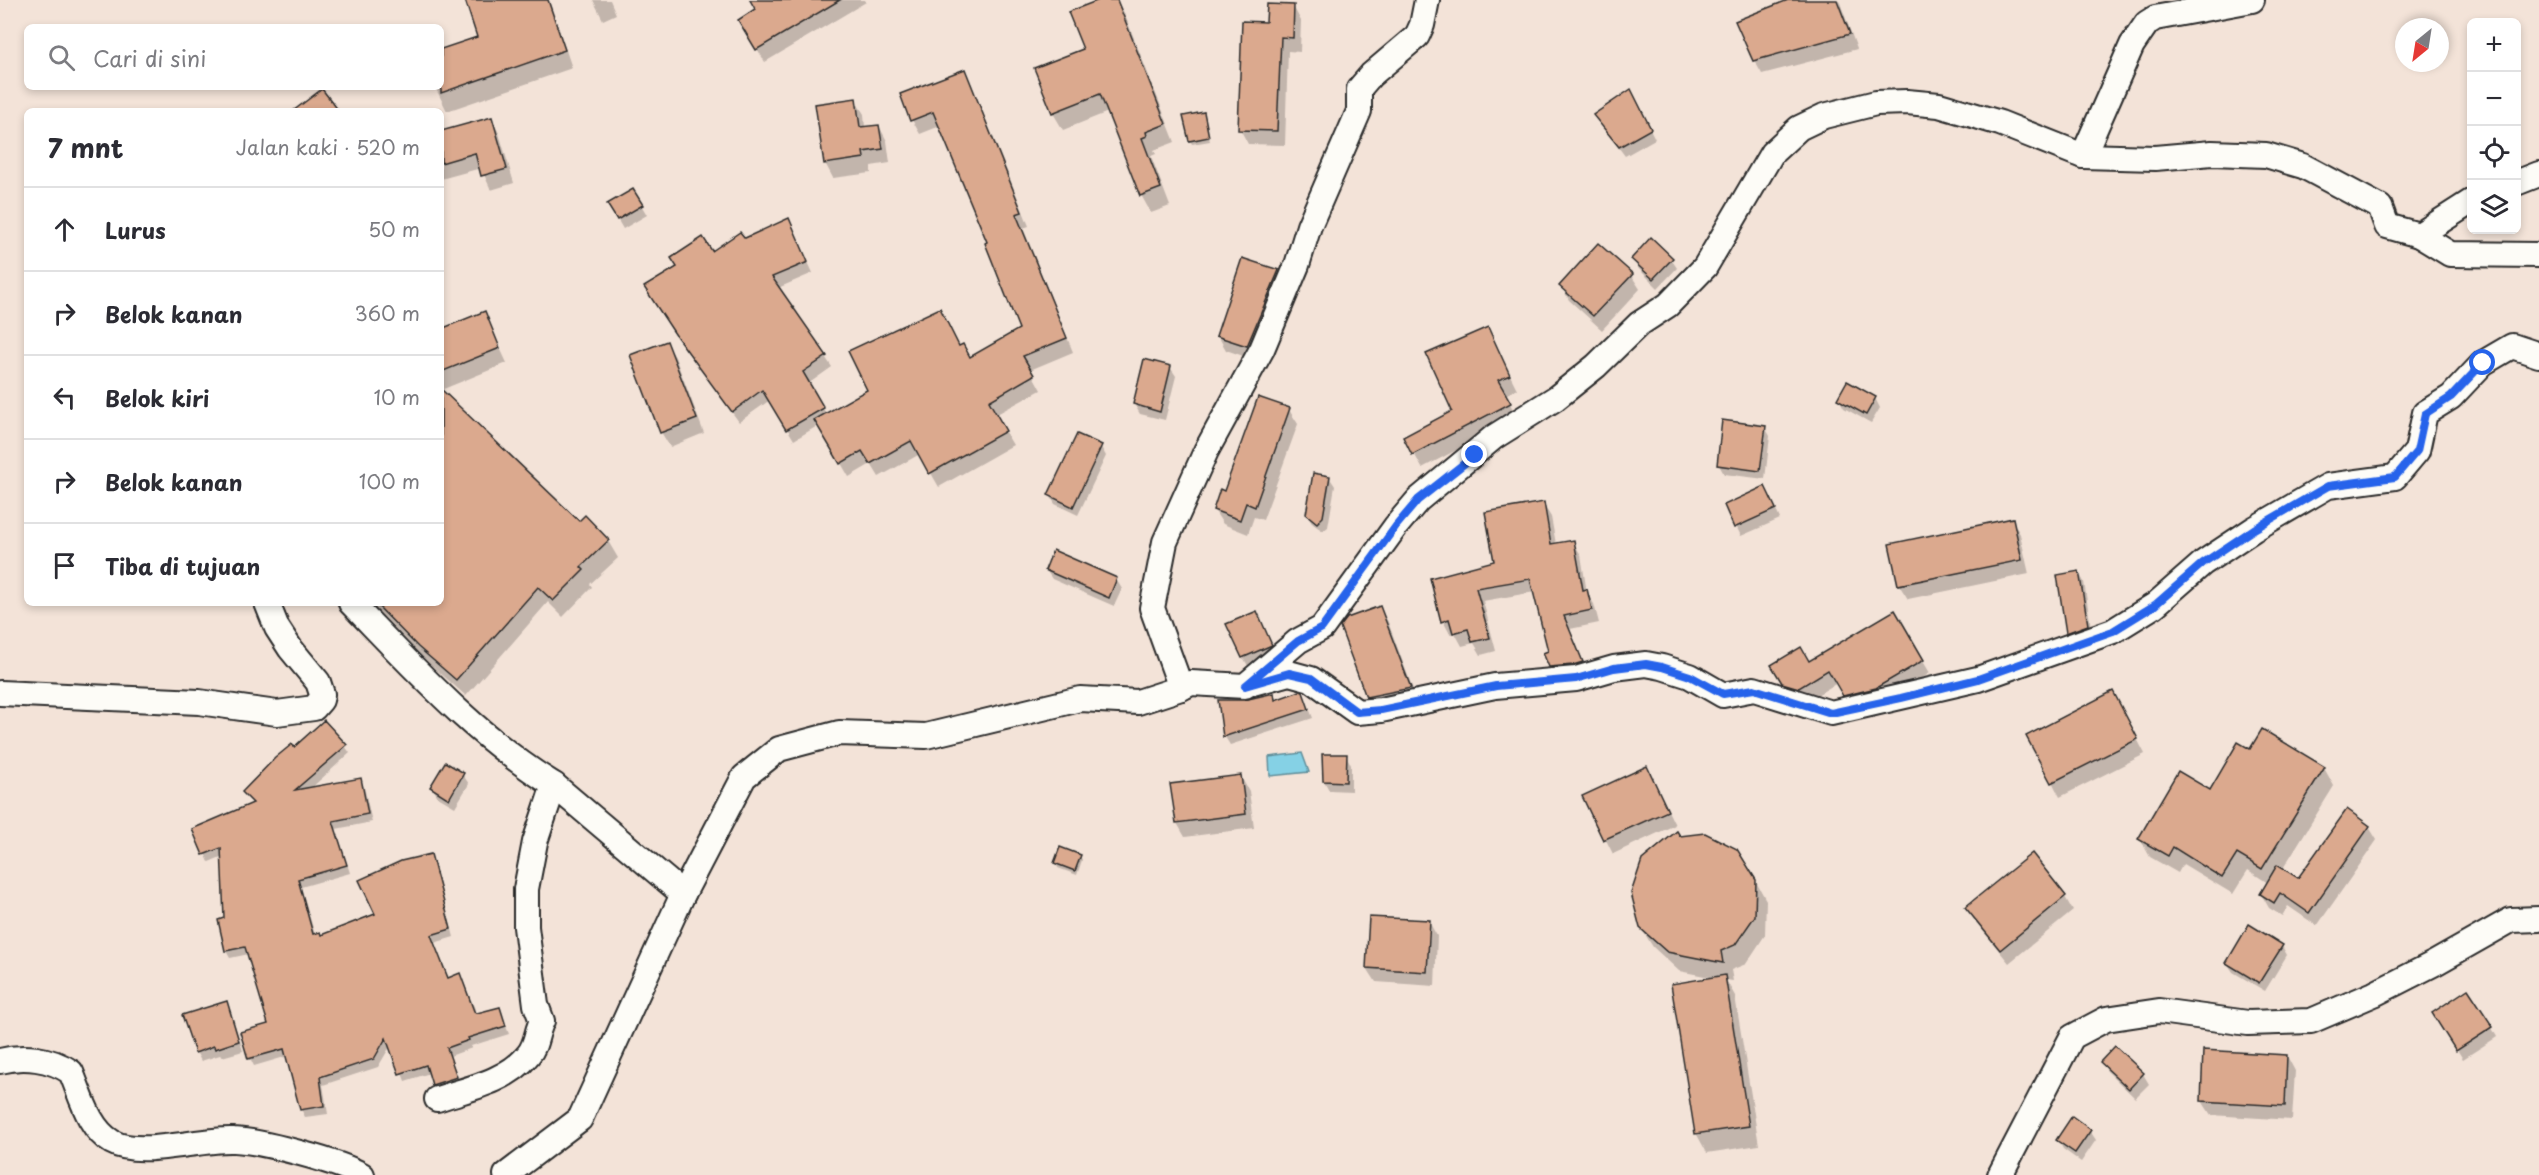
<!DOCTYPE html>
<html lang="id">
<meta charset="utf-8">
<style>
body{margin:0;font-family:"Playpen Sans",sans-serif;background:#f7f7f7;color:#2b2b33}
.controls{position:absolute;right:18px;top:18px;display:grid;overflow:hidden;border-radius:9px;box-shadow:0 3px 9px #0003}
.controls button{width:54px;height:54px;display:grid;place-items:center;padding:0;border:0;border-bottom:2px solid #e1e1e2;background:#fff;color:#2b2b33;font:30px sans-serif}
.compass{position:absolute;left:2395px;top:18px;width:54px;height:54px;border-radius:50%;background:#fff;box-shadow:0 3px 9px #0003;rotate:210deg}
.stop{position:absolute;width:18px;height:18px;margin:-14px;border:4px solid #2563eb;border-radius:50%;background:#fff}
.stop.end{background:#2563eb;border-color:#fff;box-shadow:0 2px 6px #0008}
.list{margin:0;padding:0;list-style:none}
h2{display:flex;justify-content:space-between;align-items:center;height:78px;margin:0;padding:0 24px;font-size:26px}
h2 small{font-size:20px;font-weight:400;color:#7c7c81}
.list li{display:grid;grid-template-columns:39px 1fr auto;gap:18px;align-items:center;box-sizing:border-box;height:84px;padding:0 24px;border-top:2px solid #e1e1e2}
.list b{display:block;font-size:22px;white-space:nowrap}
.list em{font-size:20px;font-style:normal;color:#7c7c81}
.icon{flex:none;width:33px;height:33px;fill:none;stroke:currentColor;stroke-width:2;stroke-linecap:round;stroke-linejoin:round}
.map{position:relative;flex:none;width:2539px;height:1175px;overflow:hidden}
.search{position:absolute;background:#fff;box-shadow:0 3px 9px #0003;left:24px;top:24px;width:420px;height:66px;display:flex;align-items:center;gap:15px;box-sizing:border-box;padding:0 21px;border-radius:9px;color:#7c7c81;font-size:22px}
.panel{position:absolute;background:#fff;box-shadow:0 3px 9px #0003;left:24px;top:108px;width:420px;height:498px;border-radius:9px}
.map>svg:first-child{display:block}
.water{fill:#85d1e5;stroke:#618f9b;stroke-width:1.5}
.shadow{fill:#0003}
.building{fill:#dba98e;stroke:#2b2b2b;stroke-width:1.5}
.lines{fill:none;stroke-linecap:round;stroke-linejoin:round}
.street-casing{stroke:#2b2b2b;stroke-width:28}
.street{stroke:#fdfcf7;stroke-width:24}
.route{stroke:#2563eb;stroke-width:8}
</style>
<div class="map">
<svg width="2539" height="1175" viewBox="0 0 2539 1175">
<rect width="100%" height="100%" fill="#f3e3d8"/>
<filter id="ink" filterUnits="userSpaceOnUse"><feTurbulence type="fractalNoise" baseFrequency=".0167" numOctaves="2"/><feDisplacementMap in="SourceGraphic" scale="12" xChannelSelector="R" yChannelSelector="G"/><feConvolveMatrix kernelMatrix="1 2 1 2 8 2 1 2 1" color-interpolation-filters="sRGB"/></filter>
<g filter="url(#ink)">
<!-- water -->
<path class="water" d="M1302,753L1309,772L1270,776L1269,757Z"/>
<!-- shadow -->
<g class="shadow">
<path d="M466,0H549L572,68L447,111L435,87H441V50L479,37Z"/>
<path d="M593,0H610L616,14L603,20Z"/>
<path d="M751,0H865L866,2L765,62L740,20L757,10Z"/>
<path d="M1103,0H1117L1124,13L1175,142L1154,150L1156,154L1151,156L1170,206L1151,213L1141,195L1108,112L1063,130L1053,113L1036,69L1085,49Z"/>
<path d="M1791,0H1839L1857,49L1762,74L1754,60Z"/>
<path d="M1293,6L1301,21L1300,52L1288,51L1285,145L1248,144L1240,129L1268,24Z"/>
<path d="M965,71L972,85L1029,226L1023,228L1073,352L1030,370L1041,390L995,415L1013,445L939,487L920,454L879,477L871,464L849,477L819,425L794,440L770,400L739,422L685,348L653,298L712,253L744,240L794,231L813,273L778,288L832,367L808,384L827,415L959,348L969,359L1021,329L989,243L940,126L920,134L912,120Z"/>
<path d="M855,100L864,114L865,128L879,126L887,141L890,163L871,166V173L833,178L825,163Z"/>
<path d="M1636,100L1655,139L1625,156L1595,116Z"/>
<path d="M1203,114L1210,141L1192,144L1190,140Z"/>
<path d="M491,119L499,133L514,183L491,190L481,168L441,179V133Z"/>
<path d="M633,191L647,215L623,229L609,205Z"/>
<path d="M1632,259H1671L1677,268L1658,288L1638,268Z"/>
<path d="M1278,272L1287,286L1255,360L1226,350L1218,336Z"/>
<path d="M1631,275L1640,289L1602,330L1569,300L1561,286Z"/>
<path d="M484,313L507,363L441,390V330Z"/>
<path d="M1487,329L1517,389L1505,395L1518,418L1422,468L1405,437L1454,412Z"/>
<path d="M666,343L675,357L704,433L670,447L661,432Z"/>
<path d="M1170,367L1176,376L1165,420L1140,414L1134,404Z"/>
<path d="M441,393L579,523L585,517L608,541L618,558L590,584L592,587L563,617L548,602L466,696L429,663L370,603H441Z"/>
<path d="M1875,398L1880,408L1871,423L1844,408L1839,399Z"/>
<path d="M1289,410L1298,424L1263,520L1254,517L1248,534L1223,524L1214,510Z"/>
<path d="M1765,427L1770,436L1765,479L1724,474L1719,465Z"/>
<path d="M1101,447L1106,456L1078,515L1055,504L1050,495Z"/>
<path d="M1329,477L1335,486L1328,527L1323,531L1313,524L1307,514Z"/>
<path d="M1770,497L1780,519L1741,536L1726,506Z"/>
<path d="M1543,504L1551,517L1556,544L1573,542L1581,555L1587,593L1594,604L1599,623L1570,629L1589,675L1558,680L1550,666V652L1535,592L1483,601L1496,651L1481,655L1474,643L1462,646L1455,633L1450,634L1443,621Z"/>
<path d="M2012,520L2020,534L2029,574L1908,599L1899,585Z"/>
<path d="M1054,552L1116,579L1122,589L1114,606L1052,579L1046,570Z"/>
<path d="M2079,573L2084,582L2092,634L2073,641L2067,632Z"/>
<path d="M1380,608L1388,622L1418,703L1376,711L1367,696Z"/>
<path d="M1894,612L1930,673L1884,701L1852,708L1837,683L1807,701L1791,696L1773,665L1808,663Z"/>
<path d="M1262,622L1276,654L1248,666L1243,657Z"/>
<path d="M1303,693L1313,718L1230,745L1225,737L1220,702H1244L1273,694L1277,701Z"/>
<path d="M2121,708L2145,754L2060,797L2028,736Z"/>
<path d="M345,746L350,753L310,789L360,779L364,787L372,822L336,829L350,873L301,887L315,935L321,936L377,915L430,856L434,863L454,937L434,943L449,979L464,983L477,1014L499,1008L509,1034L471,1046L472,1048L450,1056L460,1085L438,1092L430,1073L405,1081L391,1045L378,1067L323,1085L328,1114L305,1117L301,1109L288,1056L254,1066L250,1058L270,1025L249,954L230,958L226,951L223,856L209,862L194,830L253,804L244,792L294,749Z"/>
<path d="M2250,751L2324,768L2334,786L2282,870L2299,880L2369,827L2377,840L2317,926L2288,906L2282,916L2269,908L2261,894L2268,883L2248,870L2233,894L2183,864L2178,873L2150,857L2140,839L2211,792Z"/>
<path d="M1346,755L1351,765V791L1329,790L1324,781Z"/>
<path d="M445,764L463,775L469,784L455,807L438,797L432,787Z"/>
<path d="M1241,777L1249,791L1254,828L1185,837L1177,823L1172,786Z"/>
<path d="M1654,782L1675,825L1613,854L1584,796Z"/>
<path d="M1679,838L1755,880L1766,900L1765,935L1746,964L1731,970L1733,981L1726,980L1735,996L1759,1145L1707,1153L1696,1133L1715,978L1679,971L1653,947L1641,928Z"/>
<path d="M1080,856L1082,860L1077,875L1058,868L1056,863Z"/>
<path d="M2065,897L2073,911L2009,963L1975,921L1966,907Z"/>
<path d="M1429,922L1437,936L1435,986L1376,982L1367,968Z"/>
<path d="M2282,946L2287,955L2265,991L2233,972L2227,963Z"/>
<path d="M226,1003L231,1012L243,1051L222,1057L220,1055L201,1061L196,1052Z"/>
<path d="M2439,1022L2492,1028L2497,1037L2463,1059Z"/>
<path d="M2115,1048L2143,1074L2149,1084L2135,1098L2107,1071L2102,1062Z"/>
<path d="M2287,1056L2295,1071L2292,1120L2211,1115L2202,1101Z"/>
<path d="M2090,1131L2096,1140L2081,1162L2063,1149L2058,1140Z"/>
</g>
<!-- building -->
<g class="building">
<path d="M465,0H548L565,50L441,93V49L477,37Z"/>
<path d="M750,0H840L756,50L738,20L755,9Z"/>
<path d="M1099,0H1117L1166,124L1146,132L1147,136L1142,138L1161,188L1140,196L1100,94L1052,113L1034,68L1083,49L1068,12Z"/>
<path d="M1788,0H1837L1850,34L1753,61L1735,21Z"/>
<path d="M1267,4L1294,5L1293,38L1281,37L1277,131L1238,130L1242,21L1266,22Z"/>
<path d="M965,69L1022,212L1016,214L1067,338L1023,356L1034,375L989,401L1006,431L929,474L911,441L870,464L862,451L840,464L814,420L867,390L848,351L940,308L959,346L963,344L970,357L1019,329L985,243L987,242L933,112L910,121L900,94Z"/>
<path d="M322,89L339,111H293Z"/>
<path d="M1631,89L1651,129L1619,147L1593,115Z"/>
<path d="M856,98L860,127L879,125L883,149L863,152L864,158L824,164L815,104Z"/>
<path d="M1204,112L1209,137L1189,141L1183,116Z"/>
<path d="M492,117L507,169L481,176L475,153L441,163V131Z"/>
<path d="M633,189L643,205L617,220L607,204Z"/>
<path d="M789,218L808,262L772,277L827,356L803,372L824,408L786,430L762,390L732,412L677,337L644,287L677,267L671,258L703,237L712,251L740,232L745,238Z"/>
<path d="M1651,237L1673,258L1653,279L1631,259Z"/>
<path d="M1598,243L1633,274L1593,316L1559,286Z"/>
<path d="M1242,258L1279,270L1247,346L1216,336Z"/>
<path d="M485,311L500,348L441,372V329Z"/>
<path d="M1488,327L1510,375L1498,380L1511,403L1412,455L1403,437L1452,411L1426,354Z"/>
<path d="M667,341L697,419L660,433L630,355Z"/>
<path d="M1144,359L1171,366L1160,412L1133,404Z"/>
<path d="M1847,381L1876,397L1866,415L1837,399Z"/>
<path d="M441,389L579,521L585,515L609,540L581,567L584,570L553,601L538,587L456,680L418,647L375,603H441Z"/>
<path d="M1258,397L1290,408L1255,507L1246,503L1240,520L1213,510L1220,489L1224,491Z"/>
<path d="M1722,420L1766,426L1760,471L1717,465Z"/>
<path d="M1077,434L1102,445L1073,507L1048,495Z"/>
<path d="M1313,473L1330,476L1323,517L1317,523L1306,514Z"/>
<path d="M1765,486L1776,509L1734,528L1724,505Z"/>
<path d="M1544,502L1551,544L1574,540L1583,590L1587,589L1592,610L1564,616L1583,662L1573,665L1549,667L1543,653L1548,651L1530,579L1476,588L1490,638L1472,642L1468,629L1453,633L1449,619L1441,622L1430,578L1494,561L1485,512Z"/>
<path d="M2013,518L2022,560L1898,585L1889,544Z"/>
<path d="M1053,550L1117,578L1109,598L1045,570Z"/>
<path d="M2079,571L2088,625L2066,633L2057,575Z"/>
<path d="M1380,606L1411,688L1366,697L1340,627L1347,618Z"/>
<path d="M1895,610L1924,660L1876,688L1843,696L1828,670L1799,688L1782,683L1771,665L1801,647L1809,661Z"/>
<path d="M1257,611L1272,645L1242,658L1226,624Z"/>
<path d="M1300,691L1303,692L1309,709L1223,737L1218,700H1244L1274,693L1275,700Z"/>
<path d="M2113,691L2138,739L2051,783L2026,736Z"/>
<path d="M324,720L347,745L295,790L361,778L368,814L333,821L347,865L298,879L313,934L320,932L321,935L375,914L359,880L401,861L431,854L451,929L431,935L448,978L460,973L474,1011L477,1013L500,1007L506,1026L468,1038L469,1040L447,1048L457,1077L432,1085L426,1065L399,1074L386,1038L374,1059L320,1077L324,1106L300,1110L284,1049L248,1059L240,1032L268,1024L245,947L225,951L218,920L224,918L221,848L203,855L192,829L253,803L242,792L275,758L292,744L294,747Z"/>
<path d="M2262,729L2325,767L2262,869L2237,854L2222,878L2173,847L2168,856L2138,839L2178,771L2210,790L2238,742L2250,749Z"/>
<path d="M1322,754H1347L1346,782L1323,781Z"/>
<path d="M445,762L464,773L449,799L430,787Z"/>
<path d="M1647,766L1668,811L1603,840L1582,796Z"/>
<path d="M1241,775L1246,814L1176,823L1170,784Z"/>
<path d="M2347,809L2370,826L2309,913L2280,893L2274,903L2260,894L2277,865L2298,878Z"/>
<path d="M1677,831L1680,836L1705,833L1737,849L1756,880L1755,916L1735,945L1721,951L1723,963L1667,952L1640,928L1631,893L1642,860Z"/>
<path d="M1060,847L1081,855L1075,871L1054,863Z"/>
<path d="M2032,853L2066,896L2000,950L1965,907Z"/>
<path d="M1369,917L1430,920L1427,972L1366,968Z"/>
<path d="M2249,924L2283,945L2259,983L2226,963Z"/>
<path d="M1725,975L1749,1126L1695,1134L1671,984Z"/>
<path d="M2468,989L2493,1027L2456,1051L2432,1013Z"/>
<path d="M227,1001L239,1041L215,1049L214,1046L195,1053L182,1015Z"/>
<path d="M2115,1046L2144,1073L2129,1089L2100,1062Z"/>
<path d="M2203,1050L2287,1055L2285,1106L2201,1101Z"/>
<path d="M2072,1116L2091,1130L2075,1153L2056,1140Z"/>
</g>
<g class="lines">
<!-- street casing -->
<g class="street-casing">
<g id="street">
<path d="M1427,0L1422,25L1417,36L1371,75L1359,89V111L1309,226L1297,265L1262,349L1206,451L1165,542L1152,608L1181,688L1191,683L1245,686L1298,641L1322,628L1396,526L1418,500L1494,437L1556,398L1596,366L1639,324L1668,305L1705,267L1772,153L1799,128L1824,116L1876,103L1907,102L1939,105L2000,123L2083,156L2155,158L2212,153L2266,155L2303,166L2380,207L2387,226L2419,235L2472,201"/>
<path d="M2083,156L2132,45L2147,23L2155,18L2252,0"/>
<path d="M2516,183L2539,174"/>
<path d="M2419,235L2450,254L2539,255"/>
<path d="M351,603C414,668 476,737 554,785L683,894"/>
<path d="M1253,683L1289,673L1311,679L1357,712L1381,710L1495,686L1576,679L1614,668L1646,664L1662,667L1690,676L1723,695L1754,689L1831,713L1978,679L2113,631L2155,605L2203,563L2254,529L2328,486L2395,477L2417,451L2425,413L2451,397L2483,363L2512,346L2539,355"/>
<path d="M0,693L199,702L277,713L314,708L321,700L322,694L318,682L290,648L277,628L267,603"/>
<path d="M0,1061C24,1055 50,1058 71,1072C81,1095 88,1128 112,1142C140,1158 201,1138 234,1140C261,1141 340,1162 362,1175"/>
<path d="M437,1099C467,1089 508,1081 528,1055C537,1045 536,1032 542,1021L536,1005L526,927V889L535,842L554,785"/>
<path d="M506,1175L580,1119L683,894L744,777L779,749L839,733L926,736L1080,699L1138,702L1181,688"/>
<path d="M2000,1175L2072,1037L2106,1019L2159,1011L2248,1023L2311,1021L2374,994L2435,963L2511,920L2539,919"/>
</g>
</g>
<!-- street -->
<use href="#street" class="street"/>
</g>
</g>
<g class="lines" filter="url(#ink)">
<!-- route -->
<path class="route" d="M1475,455L1418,500L1396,526L1322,628L1298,641L1245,686L1289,673L1311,678L1357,712L1381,710L1496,686L1576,679L1614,668L1646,664L1662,667L1690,676L1723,694L1754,689L1831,713L1901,698L1978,679L2113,631L2155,605L2203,563L2254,529L2328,486L2395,477L2417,451L2425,414L2451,397L2483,363"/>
</g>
</svg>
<div class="controls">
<button>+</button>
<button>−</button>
<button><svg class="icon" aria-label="locate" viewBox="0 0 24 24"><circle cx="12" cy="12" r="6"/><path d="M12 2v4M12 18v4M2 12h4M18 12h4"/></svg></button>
<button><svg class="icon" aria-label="layers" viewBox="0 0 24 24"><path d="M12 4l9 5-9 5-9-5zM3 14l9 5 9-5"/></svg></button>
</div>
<svg class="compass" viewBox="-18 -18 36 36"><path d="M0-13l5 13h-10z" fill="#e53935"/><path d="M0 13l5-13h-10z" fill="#7c7c81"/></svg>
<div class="stop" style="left:2483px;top:363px"></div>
<div class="stop end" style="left:1475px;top:455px"></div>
<div class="search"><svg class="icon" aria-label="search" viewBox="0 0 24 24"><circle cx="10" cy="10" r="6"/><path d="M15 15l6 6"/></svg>Cari di sini</div>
<section class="panel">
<h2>7 mnt<small>Jalan kaki · 520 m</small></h2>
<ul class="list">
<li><svg class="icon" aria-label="ahead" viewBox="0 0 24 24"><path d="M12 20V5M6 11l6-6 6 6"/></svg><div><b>Lurus</b></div><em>50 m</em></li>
<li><svg class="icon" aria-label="right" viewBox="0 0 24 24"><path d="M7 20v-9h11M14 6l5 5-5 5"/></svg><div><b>Belok kanan</b></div><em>360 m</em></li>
<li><svg class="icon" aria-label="left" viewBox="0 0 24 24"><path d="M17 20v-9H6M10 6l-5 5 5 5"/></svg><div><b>Belok kiri</b></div><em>10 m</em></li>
<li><svg class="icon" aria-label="right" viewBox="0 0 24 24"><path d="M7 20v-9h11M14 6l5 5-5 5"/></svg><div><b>Belok kanan</b></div><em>100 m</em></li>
<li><svg class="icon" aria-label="arrive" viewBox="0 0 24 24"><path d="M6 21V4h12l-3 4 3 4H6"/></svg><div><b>Tiba di tujuan</b></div></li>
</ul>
</section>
</div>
